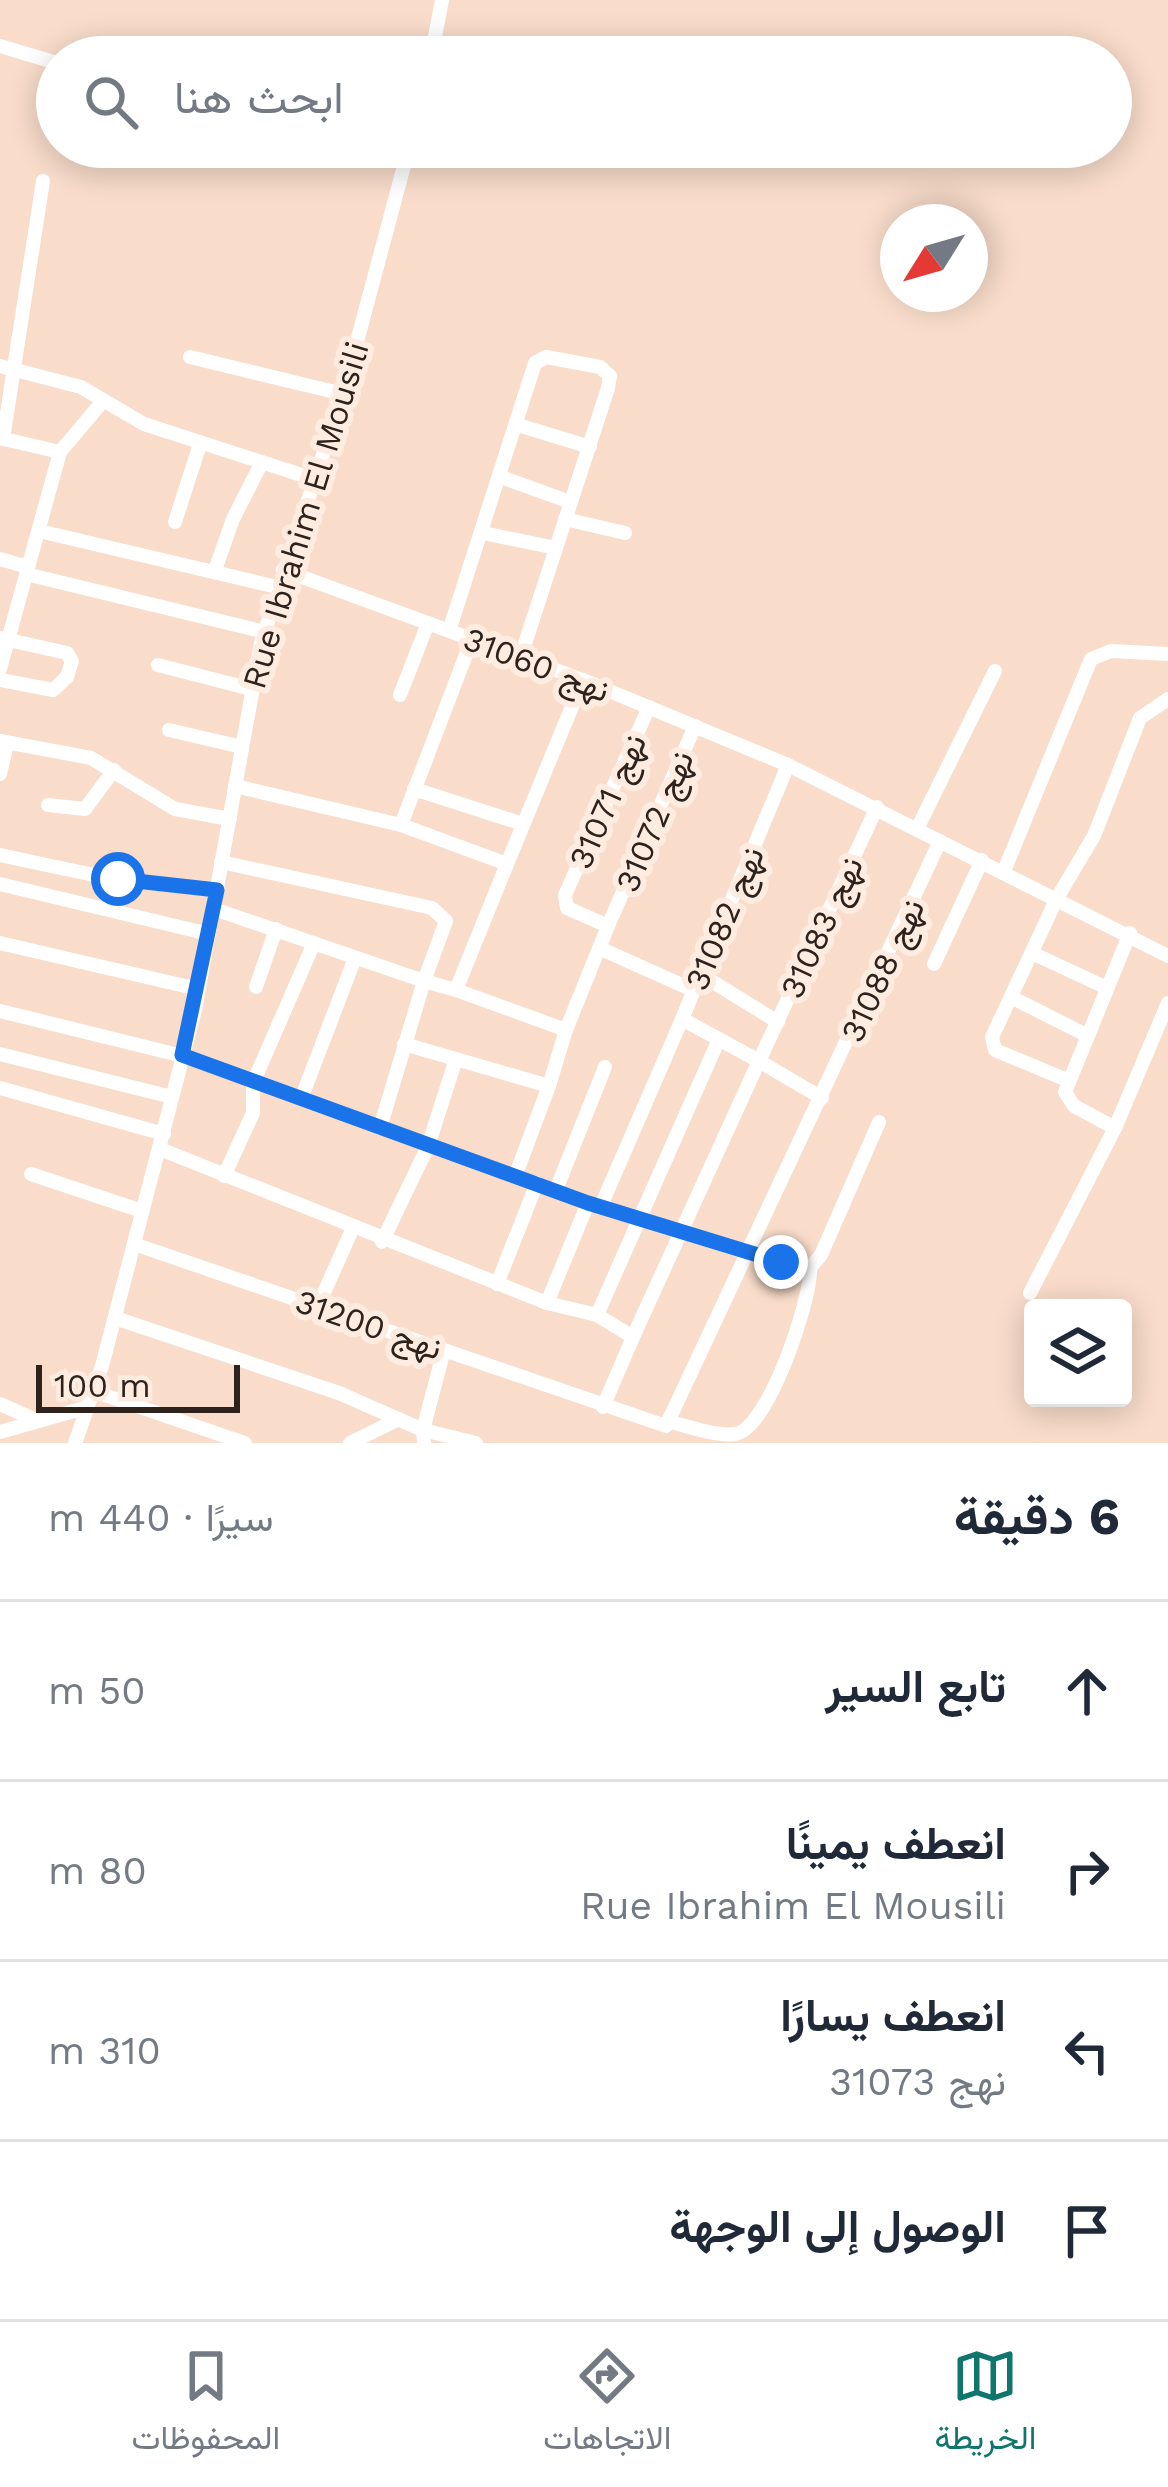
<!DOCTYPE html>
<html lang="ar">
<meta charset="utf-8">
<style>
body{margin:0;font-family:"Work Sans",Vazirmatn,sans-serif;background:#f6f6f7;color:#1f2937;direction:rtl}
.controls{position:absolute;right:36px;bottom:36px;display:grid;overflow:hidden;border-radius:12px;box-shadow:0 6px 30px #0003}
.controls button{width:108px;height:108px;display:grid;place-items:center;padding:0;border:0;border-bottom:3px solid #e0e1e3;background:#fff;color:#1f2937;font:60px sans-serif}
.compass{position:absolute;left:880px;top:204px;width:108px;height:108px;border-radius:50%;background:#fff;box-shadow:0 6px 30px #0003;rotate:233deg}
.scale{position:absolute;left:36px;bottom:30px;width:204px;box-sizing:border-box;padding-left:12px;border:6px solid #2d231c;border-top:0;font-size:33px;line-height:42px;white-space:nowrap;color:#2d231c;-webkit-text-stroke:9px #feece1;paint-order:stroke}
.stop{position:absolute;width:36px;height:36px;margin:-27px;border:9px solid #1a73e8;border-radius:50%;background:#fff}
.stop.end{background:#1a73e8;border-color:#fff;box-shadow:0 3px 12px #0008}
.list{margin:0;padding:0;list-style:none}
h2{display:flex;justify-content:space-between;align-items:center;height:156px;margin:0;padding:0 48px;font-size:51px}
h2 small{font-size:39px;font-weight:400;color:#747a83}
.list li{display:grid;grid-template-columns:78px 1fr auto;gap:36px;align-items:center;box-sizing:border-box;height:180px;padding:0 48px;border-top:3px solid #e0e1e3}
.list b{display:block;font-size:45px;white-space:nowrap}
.list p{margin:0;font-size:39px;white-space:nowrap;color:#747a83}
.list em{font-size:39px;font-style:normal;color:#747a83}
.icon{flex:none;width:66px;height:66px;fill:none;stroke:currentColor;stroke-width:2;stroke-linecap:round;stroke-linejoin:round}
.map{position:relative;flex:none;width:1168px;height:1443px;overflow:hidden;direction:ltr}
.search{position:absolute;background:#fff;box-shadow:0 6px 30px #0003;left:36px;right:36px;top:36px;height:132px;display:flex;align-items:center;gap:30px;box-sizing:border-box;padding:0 42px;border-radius:66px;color:#747a83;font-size:45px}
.sheet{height:876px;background:#fff}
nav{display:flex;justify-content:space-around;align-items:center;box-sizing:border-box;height:168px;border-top:3px solid #e0e1e3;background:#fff;font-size:33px;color:#747a83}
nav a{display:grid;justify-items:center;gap:6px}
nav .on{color:#0f766e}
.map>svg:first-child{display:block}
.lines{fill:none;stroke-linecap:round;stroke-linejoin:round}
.street{stroke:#fff;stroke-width:14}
.route{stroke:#1a73e8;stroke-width:15}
.labels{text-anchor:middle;stroke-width:12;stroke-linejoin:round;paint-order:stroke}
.street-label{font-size:33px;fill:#2d231c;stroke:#feece1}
</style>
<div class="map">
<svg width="1168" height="1443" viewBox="0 0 1168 1443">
<rect width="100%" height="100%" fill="#f9dcca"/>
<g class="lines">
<!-- street -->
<g class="street">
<path d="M0,46L57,63"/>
<path d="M432,50L475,57"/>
<path d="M431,57L442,0"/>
<path d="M345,147L406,163"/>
<path d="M607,147H618"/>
<path d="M190,357L343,394"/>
<path d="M0,366L81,387L144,424L314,479"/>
<path d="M518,425L590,447"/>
<path d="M0,438L60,452"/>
<path d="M3,439L43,181"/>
<path d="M501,477L570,502"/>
<path d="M565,519L625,533"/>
<path d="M175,522L200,444"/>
<path d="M39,531L277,587"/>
<path d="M483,533L556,548"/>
<path d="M0,559L28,567"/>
<path d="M215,570L233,519L262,462"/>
<path d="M283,570L583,680L788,765L1168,956"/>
<path d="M26,574L265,632"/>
<path d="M449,631L535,363L546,357L600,367L610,376L608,388L521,656"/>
<path d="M0,638L67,653L72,661L67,677L53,690L0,680"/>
<path d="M158,665L251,689"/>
<path d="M0,669L60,452L103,401"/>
<path d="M400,695L428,623"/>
<path d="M169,730L242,747"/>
<path d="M0,741L91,758L175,809L230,819"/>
<path d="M788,765L682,1019L759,1061L877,807"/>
<path d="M0,774L7,744"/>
<path d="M235,786L401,825L507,864L583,680"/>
<path d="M414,789L523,824"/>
<path d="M48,805L85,809L114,770"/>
<path d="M401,825L472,639"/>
<path d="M917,829L995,671"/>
<path d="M0,855L108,878L216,890"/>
<path d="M1004,871L1091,659L1111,651L1168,654"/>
<path d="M0,884L209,934"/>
<path d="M214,909L424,981L446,921L432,908L221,862"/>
<path d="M608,926L695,726"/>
<path d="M0,943L198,989"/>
<path d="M599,948L693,990"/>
<path d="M1034,954L1107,988"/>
<path d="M934,964L982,860"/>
<path d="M700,974L778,1022"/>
<path d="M256,987L276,929"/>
<path d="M456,990L566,1030L608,926L567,908L565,895L649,707"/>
<path d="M1011,997L1088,1036"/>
<path d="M0,1011L195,1059L588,1203L797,1268H810L821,1255L879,1122"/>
<path d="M404,1044L549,1086L516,1174"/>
<path d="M0,1054L172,1097"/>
<path d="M1067,1080L995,1050L992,1037L1057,898L1094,836L1140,718L1168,699"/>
<path d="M549,1086L566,1030"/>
<path d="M0,1088L164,1134"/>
<path d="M301,1099L355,958"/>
<path d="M380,1128L424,981L456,990L507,864"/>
<path d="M1115,1128L1074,1106L1065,1092L1130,933"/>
<path d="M160,1149L547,1303L588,1203"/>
<path d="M31,1174L142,1211"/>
<path d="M224,1176L253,1113V1083L314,943"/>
<path d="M556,1190L605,1067"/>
<path d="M601,1206L682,1019"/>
<path d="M382,1242L428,1146L456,1059"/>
<path d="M134,1244L666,1426L940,841"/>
<path d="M497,1284L537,1183"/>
<path d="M1030,1293L1115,1128L1168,1003"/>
<path d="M547,1303L597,1315L719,1039"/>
<path d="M318,1306L352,1230"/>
<path d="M597,1315L633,1337L759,1061L822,1098"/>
<path d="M115,1318L339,1393L423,1430L424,1443"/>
<path d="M444,1350L423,1430L476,1443"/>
<path d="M93,1391L245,1443"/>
<path d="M0,1404L38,1421"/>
<path d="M603,1407L633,1337"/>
<path d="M670,1422C688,1426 717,1437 735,1434C768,1430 812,1298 810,1268"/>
<path d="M0,1432L88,1407"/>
<path d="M75,1443L102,1366L195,1010L261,643L343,394L409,147"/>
<path d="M350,1443L399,1419"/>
</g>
</g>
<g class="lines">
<!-- route -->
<path class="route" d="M118,879L217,890L182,1055L588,1203L781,1262"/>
</g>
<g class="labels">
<!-- street labels -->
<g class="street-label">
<text transform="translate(305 515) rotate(-73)" y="12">Rue Ibrahim El Mousili</text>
<text transform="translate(537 664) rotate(21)" y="12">نهج 31060</text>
<text transform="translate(607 801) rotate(-66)" y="12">نهج 31071</text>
<text transform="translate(654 821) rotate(-67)" y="12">نهج 31072</text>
<text transform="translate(724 918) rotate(-67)" y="12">نهج 31082</text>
<text transform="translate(821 927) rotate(-65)" y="12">نهج 31083</text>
<text transform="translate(882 970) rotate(-65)" y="12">نهج 31088</text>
<text transform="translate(369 1324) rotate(19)" y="12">نهج 31200</text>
</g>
</g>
</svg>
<div class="controls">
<button><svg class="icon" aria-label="layers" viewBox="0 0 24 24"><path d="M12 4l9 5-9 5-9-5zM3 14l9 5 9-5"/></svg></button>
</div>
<svg class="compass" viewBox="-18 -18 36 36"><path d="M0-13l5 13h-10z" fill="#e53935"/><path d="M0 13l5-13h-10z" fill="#747a83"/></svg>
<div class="scale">100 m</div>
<div class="stop" style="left:118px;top:879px"></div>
<div class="stop end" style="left:781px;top:1262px"></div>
<div class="search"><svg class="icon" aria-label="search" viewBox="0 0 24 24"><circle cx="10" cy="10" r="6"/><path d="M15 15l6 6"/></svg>ابحث هنا</div>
</div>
<section class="sheet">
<h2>6 دقيقة<small>سيرًا · 440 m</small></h2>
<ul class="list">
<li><svg class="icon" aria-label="ahead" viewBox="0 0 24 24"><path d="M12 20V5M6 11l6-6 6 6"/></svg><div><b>تابع السير</b></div><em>50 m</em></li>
<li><svg class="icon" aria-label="right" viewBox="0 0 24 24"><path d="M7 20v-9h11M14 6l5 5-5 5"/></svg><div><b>انعطف يمينًا</b><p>Rue Ibrahim El Mousili</p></div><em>80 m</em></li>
<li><svg class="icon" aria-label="left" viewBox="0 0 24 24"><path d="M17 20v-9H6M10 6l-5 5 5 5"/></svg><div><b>انعطف يسارًا</b><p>نهج 31073</p></div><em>310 m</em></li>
<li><svg class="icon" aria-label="arrive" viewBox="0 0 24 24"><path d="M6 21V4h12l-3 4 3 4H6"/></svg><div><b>الوصول إلى الوجهة</b></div></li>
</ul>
</section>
<nav>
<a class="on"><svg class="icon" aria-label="map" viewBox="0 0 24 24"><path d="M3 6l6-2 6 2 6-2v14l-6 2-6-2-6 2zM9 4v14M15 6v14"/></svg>الخريطة</a>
<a><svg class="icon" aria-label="directions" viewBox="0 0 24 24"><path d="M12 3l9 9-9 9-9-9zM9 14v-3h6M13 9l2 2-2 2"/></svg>الاتجاهات</a>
<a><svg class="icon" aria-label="saved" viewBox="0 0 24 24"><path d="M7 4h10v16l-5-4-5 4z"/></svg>المحفوظات</a>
</nav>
